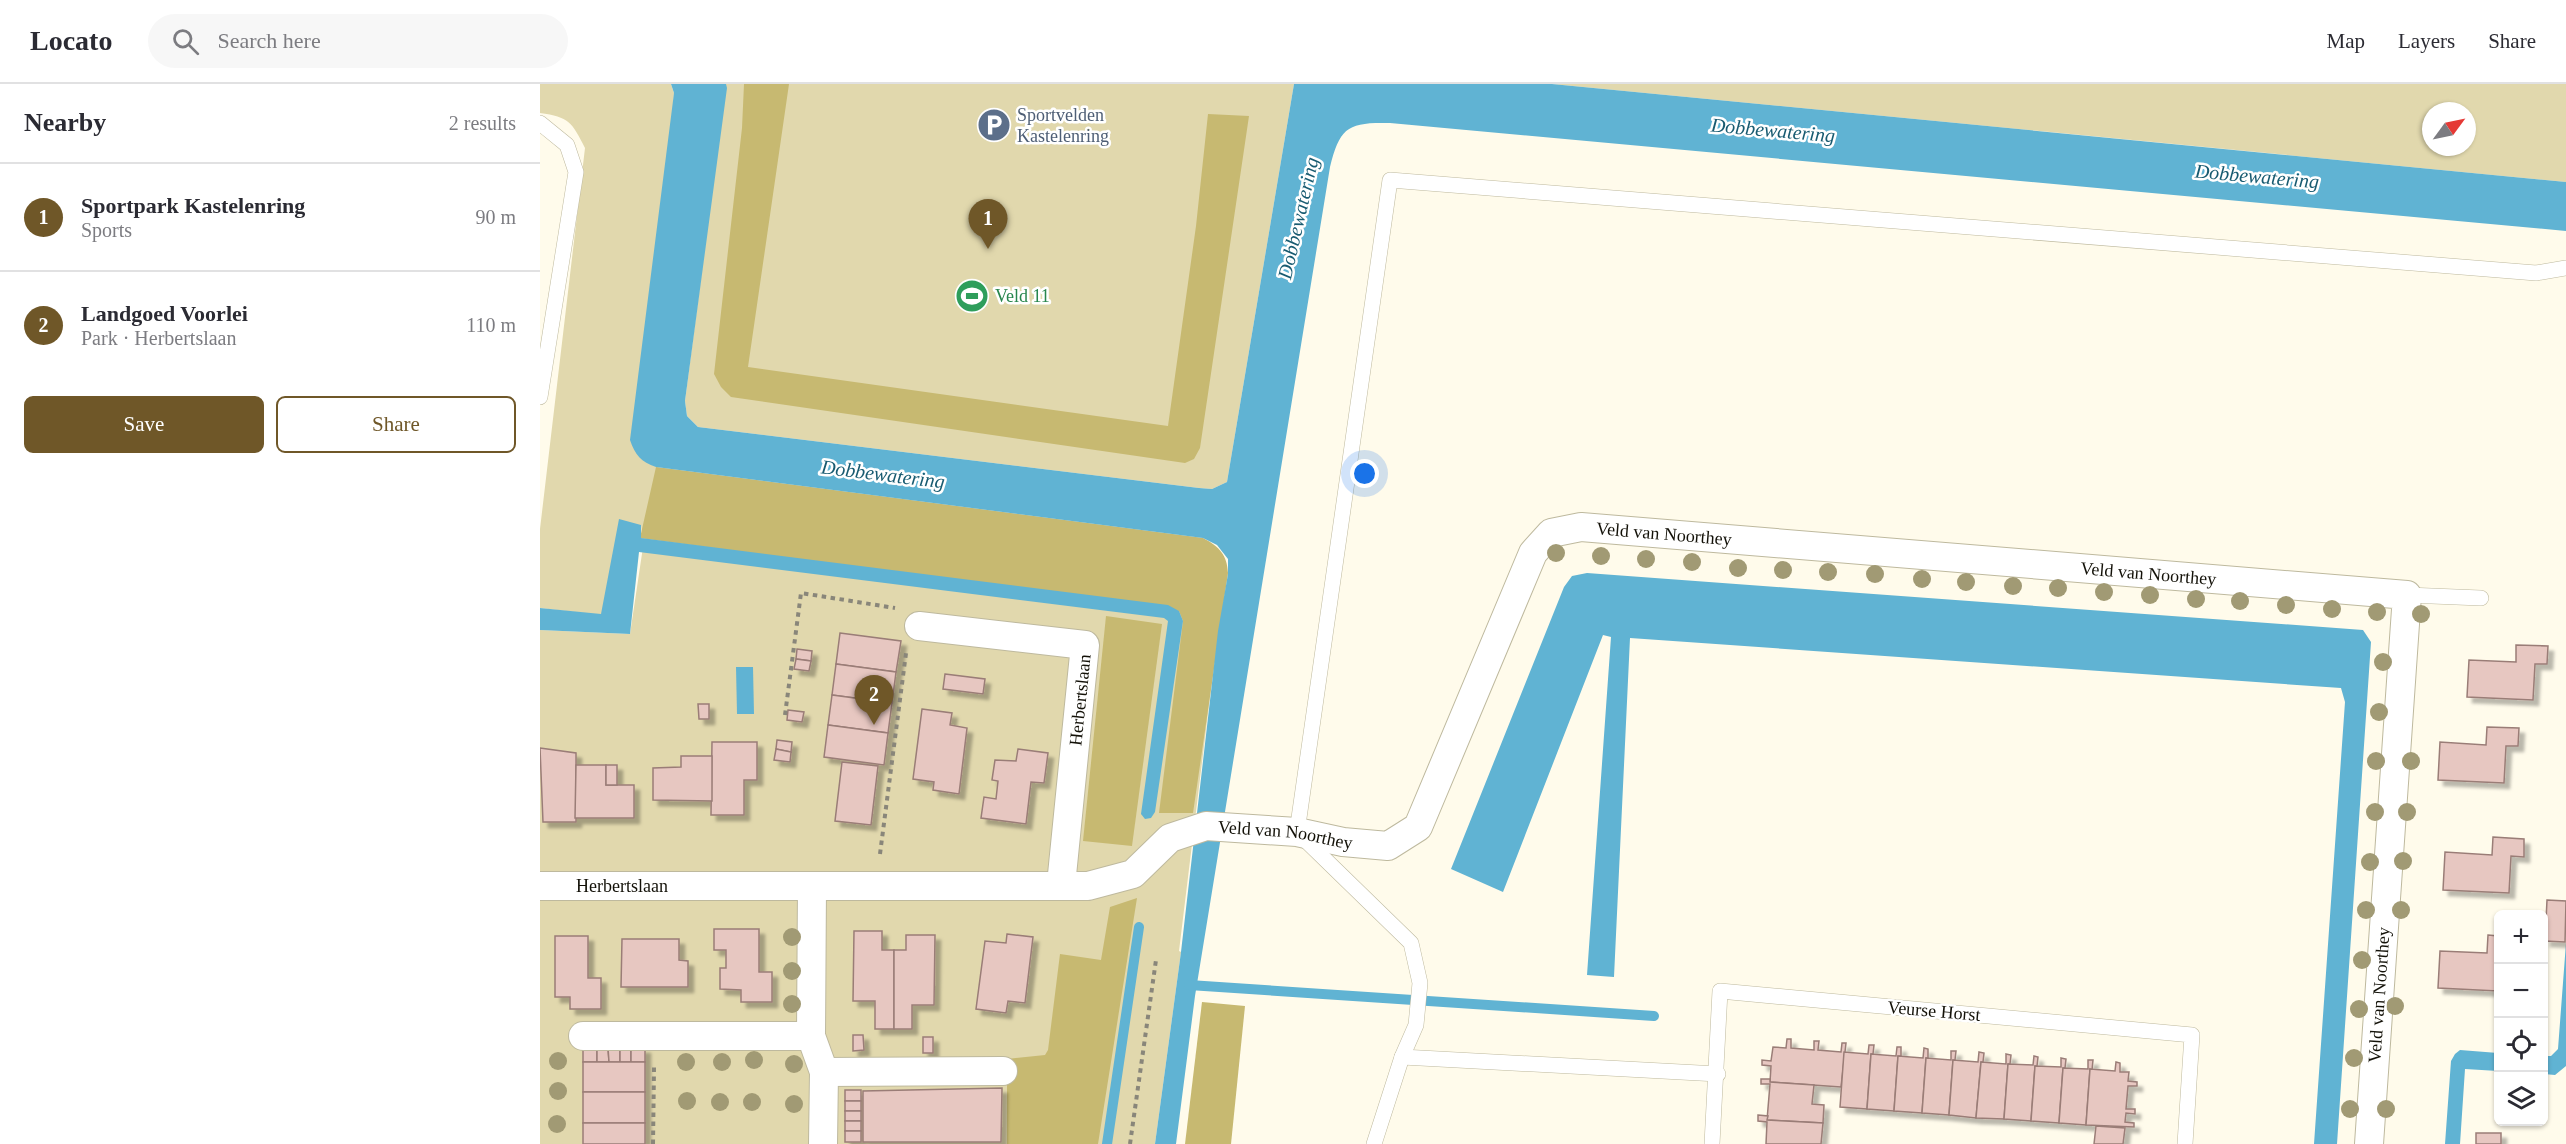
<!DOCTYPE html>
<meta charset="utf-8">
<style>
body{margin:0;font-family:"Times New Roman",serif;background:#f7f7f7;color:#2b2b33}
.controls{position:absolute;right:18px;bottom:18px;display:grid;overflow:hidden;border-radius:9px;box-shadow:0 2px 4px #0004}
.controls button{width:54px;height:54px;display:grid;place-items:center;padding:0;border:0;border-bottom:2px solid #e1e1e2;background:#fff;color:#2b2b33;font:30px sans-serif}
.compass{position:absolute;left:1882px;top:18px;width:54px;height:54px;border-radius:50%;background:#fff;box-shadow:0 2px 4px #0004;rotate:57deg}
.you{position:absolute;left:825px;top:390px;width:21px;height:21px;margin:-15px;border:4px solid #fff;border-radius:50%;background:#1a73e8;box-shadow:0 0 0 9px #1a73e833}
.badge{display:grid;place-items:center;width:39px;height:39px;border-radius:50%;background:#6f5728;color:#fff;font-size:20px;font-weight:700}
.pin{position:absolute;translate:-50% -50px;filter:drop-shadow(0 2px 3px #0008)}
.pin::after{content:'';position:absolute;top:32px;width:21px;height:18px;background:inherit;clip-path:polygon(0 0,100% 0,50% 100%)}
.list{margin:0;padding:0;list-style:none}
h2{display:flex;justify-content:space-between;align-items:center;height:78px;margin:0;padding:0 24px;font-size:26px}
h2 small{font-size:20px;font-weight:400;color:#7c7c81}
.list li{display:grid;grid-template-columns:39px 1fr auto;gap:18px;align-items:center;box-sizing:border-box;height:108px;padding:0 24px;border-top:2px solid #e1e1e2}
.list b{display:block;font-size:22px;white-space:nowrap}
.list p{margin:0;font-size:20px;white-space:nowrap;color:#7c7c81}
.list em{font-size:20px;font-style:normal;color:#7c7c81}
.actions{display:flex;gap:12px;padding:18px 24px}
.actions a{flex:1;padding:14px 0;border:2px solid #6f5728;border-radius:9px;text-align:center;font-size:21px;color:#6f5728}
.actions .main{background:#6f5728;color:#fff}
.icon{flex:none;width:33px;height:33px;fill:none;stroke:currentColor;stroke-width:2;stroke-linecap:round;stroke-linejoin:round}
.map{position:relative;flex:none;width:2026px;height:1060px;overflow:hidden}
header{display:flex;align-items:center;gap:36px;box-sizing:border-box;height:84px;padding:0 30px;background:#fff;border-bottom:2px solid #e1e1e2}
header strong{font-size:28px}
nav{display:flex;gap:33px;margin-inline-start:auto;font-size:21px}
.search{width:420px;height:54px;background:#f7f7f7;display:flex;align-items:center;gap:15px;box-sizing:border-box;padding:0 21px;border-radius:33px;color:#7c7c81;font-size:22px}
main{display:flex}
aside{flex:1;background:#fff}
.map>svg:first-child{display:block}
.green{fill:#e1d8ad;fill-rule:evenodd}
.forest{fill:#c7b971}
.water{fill:#60b3d3}
.lines{fill:none;stroke-linecap:round;stroke-linejoin:round}
.stream{stroke:#60b3d3;stroke-width:10}
.building{fill:#e7c7c1;stroke:#9a7d77;stroke-width:1.5;filter:url(#shadow)}
.lane-casing{stroke:#beb99e;stroke-width:16}
.street-casing{stroke:#beb99e;stroke-width:30}
.path{stroke:#89867a;stroke-width:4;stroke-dasharray:4.5 4.5;stroke-linecap:butt}
.lane{stroke:#fff;stroke-width:15}
.street{stroke:#fff;stroke-width:28}
.tree{fill:#a19a74}
.labels{text-anchor:middle;stroke-width:5;stroke-linejoin:round;paint-order:stroke}
.service-label{font-size:18px;fill:#4e5e75;stroke:#fff;text-anchor:start}
.leisure-label{font-size:18px;fill:#27864d;stroke:#fff;text-anchor:start}
.street-label{font-size:18px;fill:#131108;stroke:#fff}
.water-label{font-size:20px;font-style:italic;fill:#185b71;stroke:#fff}
</style>
<header>
<strong>Locato</strong>
<div class="search"><svg class="icon" aria-label="search" viewBox="0 0 24 24"><circle cx="10" cy="10" r="6"/><path d="M15 15l6 6"/></svg>Search here</div>
<nav><a>Map</a><a>Layers</a><a>Share</a></nav>
</header>
<main>
<aside>
<h2>Nearby<small>2 results</small></h2>
<ul class="list">
<li><span class="badge">1</span><div><b>Sportpark Kastelenring</b><p>Sports</p></div><em>90 m</em></li>
<li><span class="badge">2</span><div><b>Landgoed Voorlei</b><p>Park · Herbertslaan</p></div><em>110 m</em></li>
</ul>
<div class="actions"><a class="main">Save</a><a>Share</a></div>
</aside>
<div class="map">
<svg width="2026" height="1060" viewBox="0 0 2026 1060">
<defs>
<filter id="shadow"><feDropShadow dx="5.5" dy="5.5" stdDeviation="1.5" flood-color="#0004"/></filter>
</defs>
<rect width="100%" height="100%" fill="#fffbeb"/>
<!-- green -->
<g class="green">
<path d="M0,0H131L134,9L116,383L663,454L688,489L678,547L639,867L641,868L615,1060H0V546L90,550L103,463L101,441L61,531L0,524V445L45,64C32,38 29,33 0,29Z"/>
<path d="M186,0H754L687,398L672,405L659,404L158,343L147,332L145,317Z"/>
<path d="M1012,0H2026V98L2016,97ZM1891,27H1927V63H1891Z"/>
</g>
<!-- forest -->
<g class="forest">
<path d="M204,0H249L208,283L628,342L656,142L668,30L709,32L660,364L654,375L645,379L191,313L181,303L174,290L202,44Z"/>
<path d="M116,383L663,454C680,463 687,471 688,489L653,729H619L643,537L639,527L100,454Z"/>
<path d="M566,532L622,540L592,762L543,757Z"/>
<path d="M597,814L558,1060H467V975L505,971L508,966L520,870L561,876L570,823Z"/>
<path d="M662,918L705,922L691,1060H645Z"/>
</g>
<!-- water -->
<g class="water">
<path d="M131,0H186L187,4L145,317L147,332L158,343L659,404L672,405L687,398L754,0H1012L2026,98V147L850,39C808,38 800,43 790,83L655,912L636,1060H615L641,868L678,547L688,490V475L677,461L663,454L116,383C101,378 95,371 90,356L134,9Z"/>
<path d="M79,435L101,441V454L628,521L639,527L643,537L615,728L611,734L605,735L601,730L628,537L624,534L99,468L90,550L0,546V524L61,530Z"/>
<path d="M1047,489L1823,546L1831,558L1797,1060H1774L1805,618L1801,604L1090,554L1074,893L1047,891L1071,553L1063,551L963,808L911,785L1024,503L1032,492Z"/>
<path d="M196,583H213L214,630H197Z"/>
<path d="M2026,859V982L2015,991L2004,990V972H2011L2018,965Z"/>
<path d="M1920,966L1958,969V987L1925,985L1920,1060H1905L1911,977L1915,970Z"/>
</g>
<g class="lines">
<!-- stream -->
<g class="stream">
<path d="M649,901L1114,932"/>
<path d="M567,1060L599,843"/>
</g>
</g>
<!-- building -->
<g class="building">
<path d="M300,549L361,557L356,588L296,580Z"/>
<path d="M1976,561L2008,562L2007,580H1995L1993,616L1927,613L1929,576L1976,578Z"/>
<path d="M257,565L272,567L271,577L256,575Z"/>
<path d="M256,575L271,577L269,587L254,585Z"/>
<path d="M296,580L356,588L352,619L292,611Z"/>
<path d="M405,590L445,595L443,610L403,605Z"/>
<path d="M292,611L352,619L348,649L288,641Z"/>
<path d="M158,620H169V635H159Z"/>
<path d="M382,625L412,629L410,641L427,644L419,710L393,706L394,698L373,695Z"/>
<path d="M248,626L264,628L262,638L247,636Z"/>
<path d="M288,641L348,649L344,681L284,673Z"/>
<path d="M1947,643L1979,644L1978,662H1966L1964,699L1898,696L1900,658L1946,661Z"/>
<path d="M237,656L252,658L251,668L236,665Z"/>
<path d="M172,658H217V696H204V731H171Z"/>
<path d="M0,664L36,669V738H3Z"/>
<path d="M236,665L251,668L250,678L234,676Z"/>
<path d="M478,665L508,669L504,699L491,698L486,740L441,734L444,713L456,715L458,697L452,696L455,676L476,677Z"/>
<path d="M141,672H172V717L113,716V684L141,683Z"/>
<path d="M302,678L338,682L331,741L295,737Z"/>
<path d="M36,681H66V701H94V734H35Z"/>
<rect x="66" y="681" width="11" height="20"/>
<path d="M1953,753L1984,755V773L1971,772L1969,809L1903,806L1905,768L1952,771Z"/>
<path d="M2007,816L2026,817L2025,858L2005,857Z"/>
<path d="M174,845H219V888H232V918H201V906L180,905V884H186V866H174Z"/>
<path d="M314,847H342V866H354V945H335V917H313Z"/>
<path d="M467,850L493,853L485,919L468,917L466,929L436,925L445,857L466,859Z"/>
<path d="M366,851H395L394,921H372V945H354V866H366Z"/>
<path d="M1948,851L1958,852V907L1898,904L1900,867L1947,869Z"/>
<path d="M15,852H48V894H61V925H30V913H15Z"/>
<path d="M82,855H139V876L148,877V903H81Z"/>
<path d="M313,951H323L324,966L313,967Z"/>
<rect x="383" y="953" width="10" height="16"/>
<path d="M1247,955H1251V964L1274,966V957H1279L1278,966L1301,968L1302,959H1306L1301,1003L1230,998L1231,982L1222,981V976L1231,977L1233,963L1246,964Z"/>
<path d="M1329,961H1334L1333,970H1331L1327,1025L1300,1023L1304,968L1328,970Z"/>
<path d="M1357,963H1361V972H1358L1354,1027L1327,1025L1331,970L1356,972Z"/>
<rect x="43" y="964" width="14" height="14"/>
<path d="M57,964H68L69,978H57Z"/>
<path d="M68,964H80V978H69Z"/>
<rect x="80" y="964" width="11" height="14"/>
<rect x="91" y="964" width="14" height="14"/>
<path d="M1384,964L1388,965V974H1386L1382,1029L1354,1027L1358,972L1383,974Z"/>
<path d="M1411,967H1416L1415,976H1413L1409,1031L1382,1029L1386,974L1411,976Z"/>
<path d="M1439,968L1444,969L1443,978H1441L1436,1034L1409,1031L1413,976L1438,978Z"/>
<path d="M1466,970L1471,971L1470,980H1468L1464,1035L1436,1034L1441,978L1466,980Z"/>
<path d="M1494,972L1498,973L1497,982H1495L1491,1037L1464,1035L1468,980L1493,981Z"/>
<path d="M1521,974L1526,975L1525,984H1523L1519,1039L1491,1037L1495,982L1521,983Z"/>
<path d="M1548,976H1553L1552,986L1550,985L1546,1041L1519,1039L1523,984L1548,985Z"/>
<rect x="43" y="978" width="62" height="30"/>
<path d="M1576,978L1580,979V988H1589L1588,997L1597,998V1002H1588L1586,1025H1595V1030L1586,1029L1585,1038L1594,1039V1043L1546,1041L1550,985L1575,987Z"/>
<path d="M1221,995H1230V998L1274,1001L1272,1020L1284,1021L1283,1039L1227,1036L1230,1000H1221Z"/>
<path d="M462,1004L461,1058H323V1007Z"/>
<rect x="305" y="1006" width="16" height="11"/>
<rect x="43" y="1008" width="62" height="31"/>
<rect x="305" y="1017" width="16" height="10"/>
<rect x="305" y="1027" width="16" height="10"/>
<path d="M1218,1031L1228,1032L1227,1036L1283,1039L1281,1060H1226L1227,1038L1218,1037Z"/>
<rect x="305" y="1037" width="16" height="10"/>
<rect x="43" y="1039" width="62" height="21"/>
<path d="M1556,1042L1585,1044L1583,1060H1554Z"/>
<rect x="305" y="1047" width="16" height="11"/>
<rect x="1936" y="1049" width="25" height="11"/>
</g>
<g class="lines">
<!-- lane casing -->
<g class="lane-casing">
<g id="lane">
<path d="M0,39L27,61L36,88L0,313"/>
<path d="M1867,511L1941,514"/>
<path d="M862,973L1178,990"/>
<path d="M834,1060L862,973L876,941L880,899L871,859L757,748L850,96L1996,189L2026,184"/>
<path d="M1172,1060L1180,907L1652,951L1645,1060"/>
</g>
</g>
<!-- street casing -->
<g class="street-casing">
<g id="street">
<path d="M379,542L545,561L521,801"/>
<path id="s1" d="M0,802H548L593,790L630,754L666,742L757,748L803,758L848,762L878,743L993,469L1011,449L1041,443L1867,511L1829,1060"/>
<path d="M272,803L271,952L284,988L283,1060"/>
<path d="M43,952H271"/>
<path d="M284,988L463,987"/>
</g>
</g>
<!-- path -->
<g class="path">
<path d="M245,631L261,509L355,524"/>
<path d="M340,770L366,569"/>
<path d="M113,1060L114,983"/>
<path d="M590,1060L616,876"/>
</g>
<!-- lane -->
<use href="#lane" class="lane"/>
<!-- street -->
<use href="#street" class="street"/>
</g>
<!-- trees -->
<g class="tree">
<circle cx="1016" cy="469" r="9"/>
<circle cx="1061" cy="472" r="9"/>
<circle cx="1106" cy="475" r="9"/>
<circle cx="1152" cy="478" r="9"/>
<circle cx="1198" cy="484" r="9"/>
<circle cx="1243" cy="486" r="9"/>
<circle cx="1288" cy="488" r="9"/>
<circle cx="1335" cy="490" r="9"/>
<circle cx="1382" cy="495" r="9"/>
<circle cx="1426" cy="498" r="9"/>
<circle cx="1473" cy="502" r="9"/>
<circle cx="1518" cy="504" r="9"/>
<circle cx="1564" cy="508" r="9"/>
<circle cx="1610" cy="511" r="9"/>
<circle cx="1656" cy="515" r="9"/>
<circle cx="1700" cy="517" r="9"/>
<circle cx="1746" cy="521" r="9"/>
<circle cx="1792" cy="525" r="9"/>
<circle cx="1837" cy="528" r="9"/>
<circle cx="1881" cy="530" r="9"/>
<circle cx="1843" cy="578" r="9"/>
<circle cx="1839" cy="628" r="9"/>
<circle cx="1836" cy="677" r="9"/>
<circle cx="1871" cy="677" r="9"/>
<circle cx="1835" cy="728" r="9"/>
<circle cx="1867" cy="728" r="9"/>
<circle cx="1863" cy="777" r="9"/>
<circle cx="1830" cy="778" r="9"/>
<circle cx="1826" cy="826" r="9"/>
<circle cx="1861" cy="826" r="9"/>
<circle cx="252" cy="853" r="9"/>
<circle cx="1822" cy="876" r="9"/>
<circle cx="252" cy="887" r="9"/>
<circle cx="252" cy="920" r="9"/>
<circle cx="1855" cy="922" r="9"/>
<circle cx="1819" cy="925" r="9"/>
<circle cx="1814" cy="974" r="9"/>
<circle cx="214" cy="976" r="9"/>
<circle cx="18" cy="977" r="9"/>
<circle cx="146" cy="978" r="9"/>
<circle cx="182" cy="978" r="9"/>
<circle cx="254" cy="980" r="9"/>
<circle cx="18" cy="1007" r="9"/>
<circle cx="147" cy="1017" r="9"/>
<circle cx="180" cy="1018" r="9"/>
<circle cx="212" cy="1018" r="9"/>
<circle cx="254" cy="1020" r="9"/>
<circle cx="1810" cy="1025" r="9"/>
<circle cx="1846" cy="1025" r="9"/>
<circle cx="17" cy="1040" r="9"/>
</g>
<!-- icons -->
<defs>
<g id="parking-disc" transform="scale(1.725)"><circle r="9.5" fill="#5c6f8a" stroke="#fff"/><path d="M-3.5-5.5H1a3.5 3.5 0 0 1 0 7H-1V5.5H-3.5ZM-1-3.4V-.6H.8a1.4 1.4 0 0 0 0-2.8Z" fill="#fff"/></g>
<g id="stadium-disc" transform="scale(1.725)"><circle r="9.5" fill="#2e9e5b" stroke="#fff"/><path d="M0-5a6.5 5 0 1 0 0 10a6.5 5 0 1 0 0-10ZM-3.5-1.8h7v3.6h-7Z" fill="#fff"/></g>
</defs>
<g fill-rule="evenodd">
<use href="#parking-disc" x="454" y="41"/>
<use href="#stadium-disc" x="432" y="212"/>
</g>
<g class="labels">
<!-- service labels -->
<g class="service-label">
<text x="477" y="37">Sportvelden<tspan x="477" dy="21">Kastelenring</tspan></text>
</g>
<!-- leisure labels -->
<g class="leisure-label">
<text x="455" y="218">Veld 11</text>
</g>
<!-- street labels -->
<g class="street-label">
<text dy="6" stroke="none"><textPath href="#s1" startOffset="1341">Veld van Noorthey</textPath></text>
<text dy="6" stroke="none"><textPath href="#s1" startOffset="1827">Veld van Noorthey</textPath></text>
<text transform="translate(540 616) rotate(-84)" y="6">Herbertslaan</text>
<text dy="6" stroke="none"><textPath href="#s1" startOffset="764">Veld van Noorthey</textPath></text>
<text dy="6" stroke="none"><textPath href="#s1" startOffset="82">Herbertslaan</textPath></text>
<text transform="translate(1839 911) rotate(-86)" y="6">Veld van Noorthey</text>
<text transform="translate(1394 927) rotate(5)" y="6">Veurse Horst</text>
</g>
<!-- water labels -->
<g class="water-label">
<text transform="translate(1233 46) rotate(5)" y="7">Dobbewatering</text>
<text transform="translate(1717 92) rotate(5)" y="7">Dobbewatering</text>
<text transform="translate(758 134) rotate(-77)" y="7">Dobbewatering</text>
<text transform="translate(343 390) rotate(7)" y="7">Dobbewatering</text>
</g>
</g>
</svg>
<div class="controls">
<button>+</button>
<button>−</button>
<button><svg class="icon" aria-label="locate" viewBox="0 0 24 24"><circle cx="12" cy="12" r="6"/><path d="M12 2v4M12 18v4M2 12h4M18 12h4"/></svg></button>
<button><svg class="icon" aria-label="layers" viewBox="0 0 24 24"><path d="M12 4l9 5-9 5-9-5zM3 14l9 5 9-5"/></svg></button>
</div>
<svg class="compass" viewBox="-18 -18 36 36"><path d="M0-13l5 13h-10z" fill="#e53935"/><path d="M0 13l5-13h-10z" fill="#7c7c81"/></svg>
<div class="you"></div>
<div class="pin badge" style="left:448px;top:165px">1</div>
<div class="pin badge" style="left:334px;top:641px">2</div>
</div>
</main>
